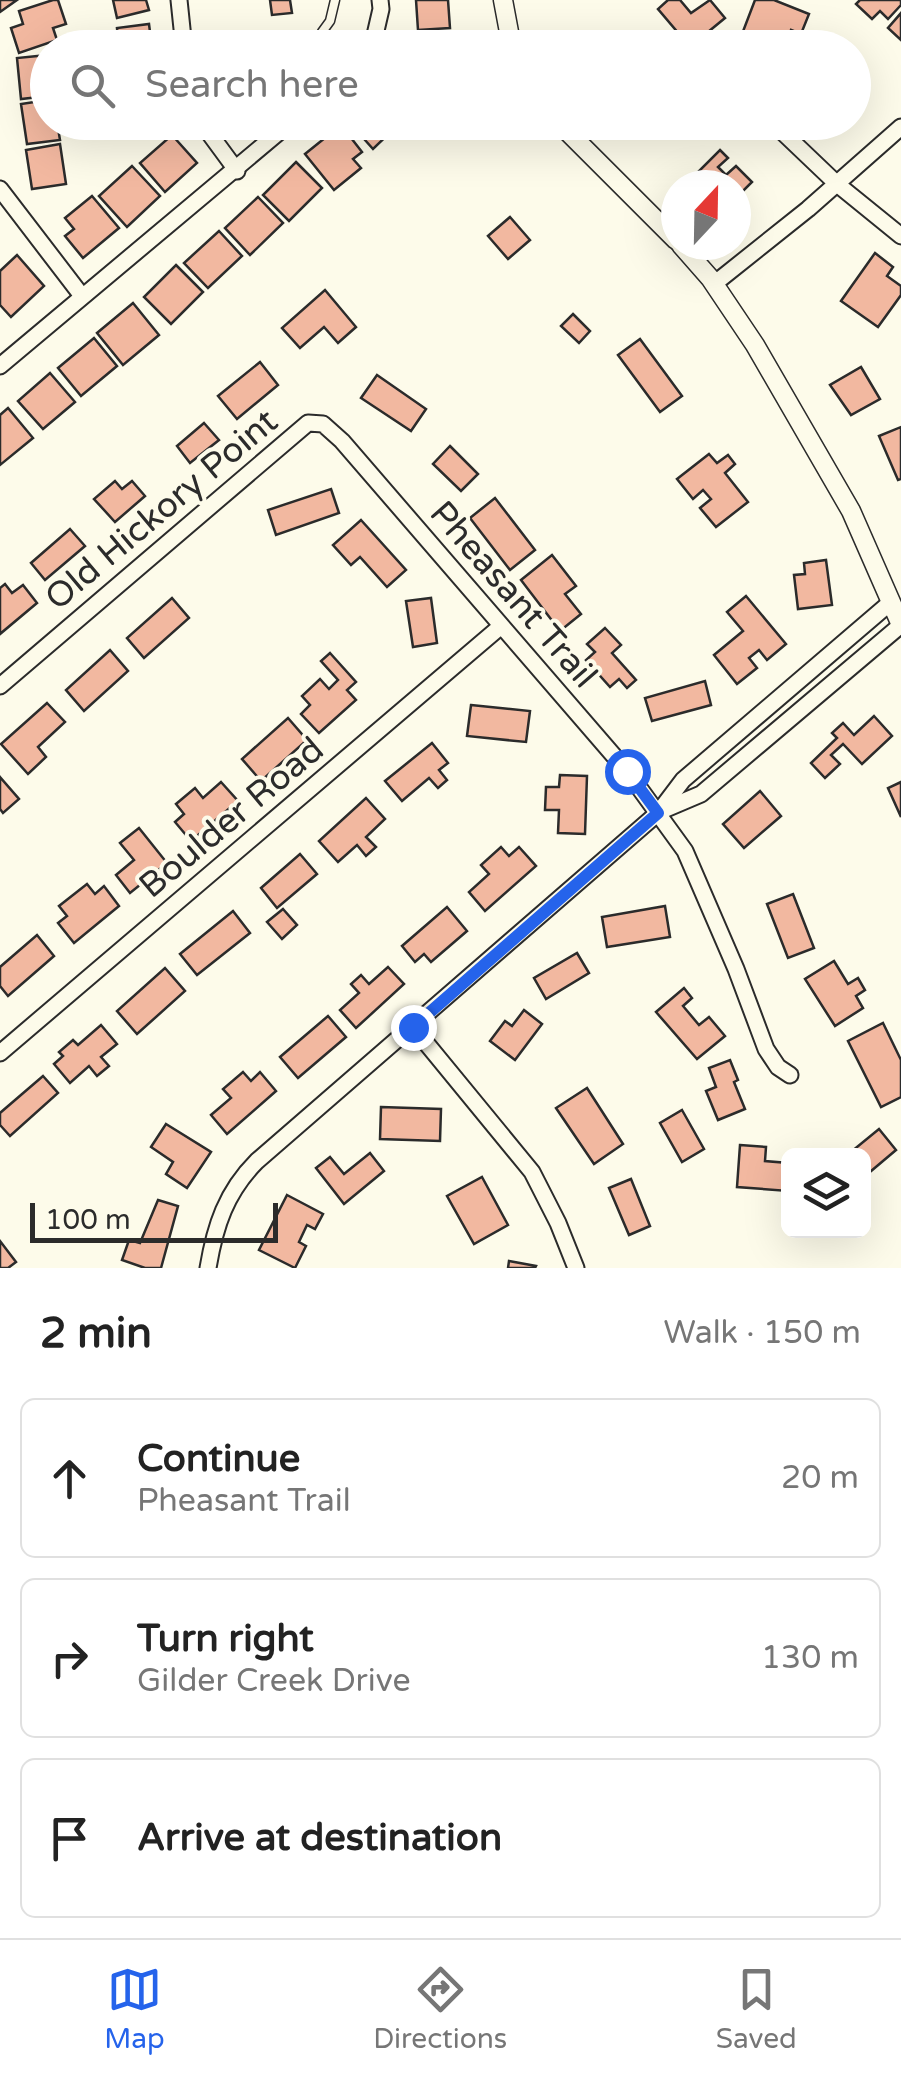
<!DOCTYPE html>
<meta charset="utf-8">
<style>
body{margin:0;font-family:"Varela Round",sans-serif;background:#f2f2f2;color:#222}
.controls{position:absolute;right:30px;bottom:30px;display:grid;overflow:hidden;border-radius:15px;box-shadow:0 10px 40px #0002}
.controls button{width:90px;height:90px;display:grid;place-items:center;padding:0;border:0;border-bottom:2px solid #e0e0e0;background:#fff;color:#222;font:50px sans-serif}
.compass{position:absolute;left:661px;top:170px;width:90px;height:90px;border-radius:50%;background:#fff;box-shadow:0 10px 40px #0002;rotate:22deg}
.scale{position:absolute;left:30px;bottom:25px;width:248px;box-sizing:border-box;padding-left:10px;border:5px solid #2b2b2b;border-top:0;font-size:28px;line-height:35px;white-space:nowrap;color:#2b2b2b;-webkit-text-stroke:8px #fdfbea;paint-order:stroke}
.stop{position:absolute;width:30px;height:30px;margin:-22px;border:8px solid #2563eb;border-radius:50%;background:#fff}
.stop.end{background:#2563eb;border-color:#fff;box-shadow:0 2px 10px #0008}
.list{margin:0;padding:0;list-style:none}
h2{display:flex;justify-content:space-between;align-items:center;height:130px;margin:0;padding:0 40px;font-size:42px}
h2 small{font-size:32px;font-weight:400;color:#767676}
.list li{display:grid;grid-template-columns:65px 1fr auto;gap:30px;align-items:center;box-sizing:border-box;height:160px;margin:0 20px 20px;padding:0 20px;border:2px solid #e0e0e0;border-radius:15px}
.list b{display:block;font-size:38px;white-space:nowrap}
.list p{margin:0;font-size:32px;white-space:nowrap;color:#767676}
.list em{font-size:32px;font-style:normal;color:#767676}
.icon{flex:none;width:55px;height:55px;fill:none;stroke:currentColor;stroke-width:2;stroke-linecap:round;stroke-linejoin:round}
.map{position:relative;flex:none;width:901px;height:1268px;overflow:hidden}
.search{position:absolute;background:#fff;box-shadow:0 10px 40px #0002;left:30px;right:30px;top:30px;height:110px;display:flex;align-items:center;gap:25px;box-sizing:border-box;padding:0 35px;border-radius:55px;color:#767676;font-size:38px}
.sheet{height:670px;background:#fff}
nav{display:flex;justify-content:space-around;align-items:center;box-sizing:border-box;height:140px;border-top:2px solid #e0e0e0;background:#fff;font-size:28px;color:#767676}
nav a{display:grid;justify-items:center;gap:5px}
nav .on{color:#2563eb}
.map>svg:first-child{display:block}
.building{fill:#f2b8a0;stroke:#2b2b2b;stroke-width:2.5}
.lines{fill:none;stroke-linecap:round;stroke-linejoin:round}
.service-casing{stroke:#2b2b2b;stroke-width:11}
.minor-casing{stroke:#2b2b2b;stroke-width:19}
.tertiary-casing{stroke:#2b2b2b;stroke-width:21}
.service{stroke:#fdfbea;stroke-width:8}
.minor{stroke:#fdfbea;stroke-width:15}
.tertiary{stroke:#fdfbea;stroke-width:18}
.route{stroke:#2563eb;stroke-width:12}
.labels{text-anchor:middle;stroke-width:8;stroke-linejoin:round;paint-order:stroke}
.street-label{font-size:35px;fill:#2b2b2b;stroke:#fdfbea}
</style>
<div class="map">
<svg width="901" height="1268" viewBox="0 0 901 1268">
<rect width="100%" height="100%" fill="#fdfbea"/>
<!-- building -->
<g class="building">
<path d="M0,0H17L0,12Z"/>
<path d="M53,0H58L66,24L53,28L57,40L19,53L11,28L23,24L19,11Z"/>
<path d="M113,0H146L149,10L117,18Z"/>
<path d="M270,0H290L292,13L272,15Z"/>
<path d="M416,0H448L450,28L418,30Z"/>
<path d="M668,0H680L691,13L710,0L725,18L708,32L716,42L710,48H691L658,9Z"/>
<path d="M755,0H774L809,14L801,34L791,30L784,48H775L742,34Z"/>
<path d="M860,0H901V5L888,19L880,11L872,19L856,4Z"/>
<path d="M901,13V40L888,28Z"/>
<path d="M149,24L152,48H119L117,28Z"/>
<path d="M48,55V96L21,99L17,58Z"/>
<path d="M48,100V122H57L60,140L27,144L21,104Z"/>
<path d="M349,122H401L373,149Z"/>
<path d="M341,125L362,152L353,159L361,168L334,190L305,154Z"/>
<path d="M172,135L197,163L165,192L140,163Z"/>
<path d="M60,144L66,184L32,189L26,150Z"/>
<path d="M720,150L728,158L718,167L726,175L736,166L752,182L736,198V185H698L692,178Z"/>
<path d="M296,162L322,188L289,221L263,195Z"/>
<path d="M132,166L160,196L127,227L99,196Z"/>
<path d="M92,196L119,228L83,258L65,236L74,229L65,218Z"/>
<path d="M258,197L283,223L250,255L225,228Z"/>
<path d="M510,217L530,240L508,259L488,236Z"/>
<path d="M219,231L242,256L208,288L184,263Z"/>
<path d="M875,253L893,267L887,276L901,286V295L878,327L841,301Z"/>
<path d="M17,255L44,286L11,317L0,305V271Z"/>
<path d="M176,265L203,292L171,324L144,297Z"/>
<path d="M325,290L356,327L338,343L324,327L300,348L282,328Z"/>
<path d="M133,303L159,335L123,365L97,333Z"/>
<path d="M573,314L590,331L579,343L561,326Z"/>
<path d="M94,338L117,366L81,396L58,368Z"/>
<path d="M640,339L682,396L660,412L618,355Z"/>
<path d="M260,362L278,385L237,419L218,396Z"/>
<path d="M861,367L880,399L851,415L830,385Z"/>
<path d="M50,373L75,402L43,429L18,401Z"/>
<path d="M377,375L426,409L411,431L361,398Z"/>
<path d="M8,408L33,438L0,465V415Z"/>
<path d="M204,423L219,440L190,463L177,446Z"/>
<path d="M901,427V479L898,480L879,436Z"/>
<path d="M450,446L478,474L461,491L433,464Z"/>
<path d="M709,454L717,463L728,455L735,464L725,473L748,502L716,527L700,508L711,499L703,490L693,499L677,479Z"/>
<path d="M115,481L122,489L132,481L145,496L115,522L94,499Z"/>
<path d="M331,489L339,513L276,535L268,510Z"/>
<path d="M495,498L535,550L510,570L470,518Z"/>
<path d="M361,520L406,570L387,587L360,557L351,565L333,545Z"/>
<path d="M70,529L85,546L45,580L31,563Z"/>
<path d="M552,555L576,586L565,594L581,614L560,631L521,580Z"/>
<path d="M826,560L832,605L798,609L794,575L805,574L804,563Z"/>
<path d="M5,584L12,593L23,585L37,603L0,634V588Z"/>
<path d="M746,596L786,644L767,660L759,650L749,658L757,668L737,684L714,655L743,631L727,612Z"/>
<path d="M172,598L189,618L144,658L127,638Z"/>
<path d="M431,598L437,643L413,647L406,601Z"/>
<path d="M605,628L621,645L612,653L636,680L627,688L619,679L610,687L586,660L595,652L587,644Z"/>
<path d="M110,650L128,671L84,711L66,690Z"/>
<path d="M330,653L356,682L347,690L356,700L319,733L301,714L310,705L302,696L320,679L329,689L338,680L321,661Z"/>
<path d="M705,681L711,705L652,721L645,698Z"/>
<path d="M47,703L65,722L38,747L46,757L28,774L1,744Z"/>
<path d="M471,705L530,711L526,742L467,736Z"/>
<path d="M874,716L892,736L862,764L843,744L831,755L840,764L825,778L811,763L837,738L832,733L843,723L854,735Z"/>
<path d="M288,718L307,740L261,781L242,759Z"/>
<path d="M432,743L448,763L439,770L447,780L438,788L429,778L402,801L385,781Z"/>
<path d="M560,775L587,776L585,834L558,833L559,810H545L546,787H559Z"/>
<path d="M0,777L19,799L3,813L0,809Z"/>
<path d="M221,782L238,801L191,841L175,822L184,814L176,804L195,788L203,798Z"/>
<path d="M901,782V817L888,788Z"/>
<path d="M760,791L781,816L744,848L723,824Z"/>
<path d="M366,798L385,819L366,837L376,847L366,856L357,845L338,862L319,841Z"/>
<path d="M139,828L167,863L130,893L116,875L134,860L120,843Z"/>
<path d="M501,847L509,856L519,847L536,866L485,911L469,892L489,874L481,865Z"/>
<path d="M300,854L317,874L277,908L261,888Z"/>
<path d="M87,884L95,894L104,886L119,906L74,943L58,923L67,916L59,906Z"/>
<path d="M793,894L814,948L788,958L767,904Z"/>
<path d="M665,906L670,937L607,947L602,917Z"/>
<path d="M447,907L467,931L431,962L424,954L415,962L402,946Z"/>
<path d="M283,909L297,925L282,939L267,922Z"/>
<path d="M233,911L250,933L197,975L180,954Z"/>
<path d="M37,935L54,956L8,996L0,986V967Z"/>
<path d="M577,953L589,973L546,999L534,978Z"/>
<path d="M834,961L848,984L858,978L865,990L856,996L863,1008L835,1026L805,979Z"/>
<path d="M388,967L404,984L356,1028L340,1010L359,993L351,984L361,975L369,984Z"/>
<path d="M165,968L185,991L137,1034L117,1011Z"/>
<path d="M684,988L692,998L683,1006L699,1025L709,1017L725,1036L697,1059L656,1012Z"/>
<path d="M524,1010L542,1024L515,1060L490,1041L505,1021L512,1026Z"/>
<path d="M328,1016L346,1037L298,1078L280,1057Z"/>
<path d="M883,1023L901,1060V1097L881,1107L848,1041Z"/>
<path d="M101,1025L117,1044L101,1057L109,1066L97,1076L89,1066L70,1083L54,1064L63,1056L59,1052L73,1040L78,1045Z"/>
<path d="M730,1060L738,1080L734,1082L745,1109L718,1120L706,1091L716,1087L709,1068Z"/>
<path d="M243,1072L251,1081L260,1072L276,1091L227,1134L211,1115L231,1098L223,1089Z"/>
<path d="M43,1076L58,1093L10,1136L0,1125V1113Z"/>
<path d="M587,1088L623,1144L594,1164L556,1108Z"/>
<path d="M381,1107L441,1109L440,1141L380,1139Z"/>
<path d="M682,1110L704,1149L682,1162L660,1123Z"/>
<path d="M166,1124L211,1152L187,1188L166,1174L173,1162L151,1147Z"/>
<path d="M879,1129L896,1150L864,1177V1156H846Z"/>
<path d="M740,1145L766,1147L765,1161L788,1163V1191L737,1187Z"/>
<path d="M370,1153L384,1171L344,1204L316,1168L330,1157L344,1174Z"/>
<path d="M482,1177L508,1225L474,1244L447,1196Z"/>
<path d="M631,1179L650,1226L629,1235L609,1188Z"/>
<path d="M287,1195L323,1214L315,1229L307,1225L299,1242L306,1246L295,1268L259,1250Z"/>
<path d="M158,1200L178,1206L161,1268H145L122,1260L129,1240L140,1243Z"/>
<path d="M0,1241L16,1262L8,1268H0Z"/>
<path d="M509,1261L536,1266L535,1268H508Z"/>
</g>
<g class="lines">
<!-- service casing -->
<g class="service-casing">
<path id="service" d="M322,32L330,21L335,0"/>
</g>
<!-- minor casing -->
<g class="minor-casing">
<g id="minor">
<path d="M179,0L184,48"/>
<path d="M372,48L381,9L380,0"/>
<path d="M201,122L237,171"/>
<path d="M772,122L837,184L901,236"/>
<path d="M0,189L82,296"/>
<path d="M714,284L808,209L901,127"/>
<path d="M0,366L291,122"/>
<path d="M0,686L308,423L323,424L342,441L627,771L685,851L736,969L766,1049L778,1067L790,1075"/>
<path d="M661,811L701,794L901,625"/>
<path d="M413,1027L532,1172L558,1223L576,1268"/>
<path d="M0,1053L500,627"/>
<path d="M208,1268C215,1226 226,1192 257,1161L658,813L683,780L891,602"/>
</g>
</g>
<!-- tertiary casing -->
<g class="tertiary-casing">
<g id="tertiary">
<path d="M503,0L512,48"/>
<path d="M558,122L676,240"/>
<path d="M681,245L710,278L755,345L851,511L901,625"/>
</g>
</g>
<!-- service -->
<use href="#service" class="service"/>
<!-- minor -->
<use href="#minor" class="minor"/>
<!-- tertiary -->
<use href="#tertiary" class="tertiary"/>
</g>
<g class="lines">
<!-- route -->
<path class="route" d="M413,1027L658,813L627,771"/>
</g>
<g class="labels">
<!-- street labels -->
<g class="street-label">
<text transform="translate(161 509) rotate(-40)" y="12">Old Hickory Point</text>
<text transform="translate(514 594) rotate(49)" y="12">Pheasant Trail</text>
<text transform="translate(231 817) rotate(-40)" y="12">Boulder Road</text>
</g>
</g>
</svg>
<div class="controls">
<button><svg class="icon" aria-label="layers" viewBox="0 0 24 24"><path d="M12 4l9 5-9 5-9-5zM3 14l9 5 9-5"/></svg></button>
</div>
<svg class="compass" viewBox="-18 -18 36 36"><path d="M0-13l5 13h-10z" fill="#e53935"/><path d="M0 13l5-13h-10z" fill="#767676"/></svg>
<div class="scale">100 m</div>
<div class="stop" style="left:627px;top:771px"></div>
<div class="stop end" style="left:413px;top:1027px"></div>
<div class="search"><svg class="icon" aria-label="search" viewBox="0 0 24 24"><circle cx="10" cy="10" r="6"/><path d="M15 15l6 6"/></svg>Search here</div>
</div>
<section class="sheet">
<h2>2 min<small>Walk · 150 m</small></h2>
<ul class="list">
<li><svg class="icon" aria-label="ahead" viewBox="0 0 24 24"><path d="M12 20V5M6 11l6-6 6 6"/></svg><div><b>Continue</b><p>Pheasant Trail</p></div><em>20 m</em></li>
<li><svg class="icon" aria-label="right" viewBox="0 0 24 24"><path d="M7 20v-9h11M14 6l5 5-5 5"/></svg><div><b>Turn right</b><p>Gilder Creek Drive</p></div><em>130 m</em></li>
<li><svg class="icon" aria-label="arrive" viewBox="0 0 24 24"><path d="M6 21V4h12l-3 4 3 4H6"/></svg><div><b>Arrive at destination</b></div></li>
</ul>
</section>
<nav>
<a class="on"><svg class="icon" aria-label="map" viewBox="0 0 24 24"><path d="M3 6l6-2 6 2 6-2v14l-6 2-6-2-6 2zM9 4v14M15 6v14"/></svg>Map</a>
<a><svg class="icon" aria-label="directions" viewBox="0 0 24 24"><path d="M12 3l9 9-9 9-9-9zM9 14v-3h6M13 9l2 2-2 2"/></svg>Directions</a>
<a><svg class="icon" aria-label="saved" viewBox="0 0 24 24"><path d="M7 4h10v16l-5-4-5 4z"/></svg>Saved</a>
</nav>
